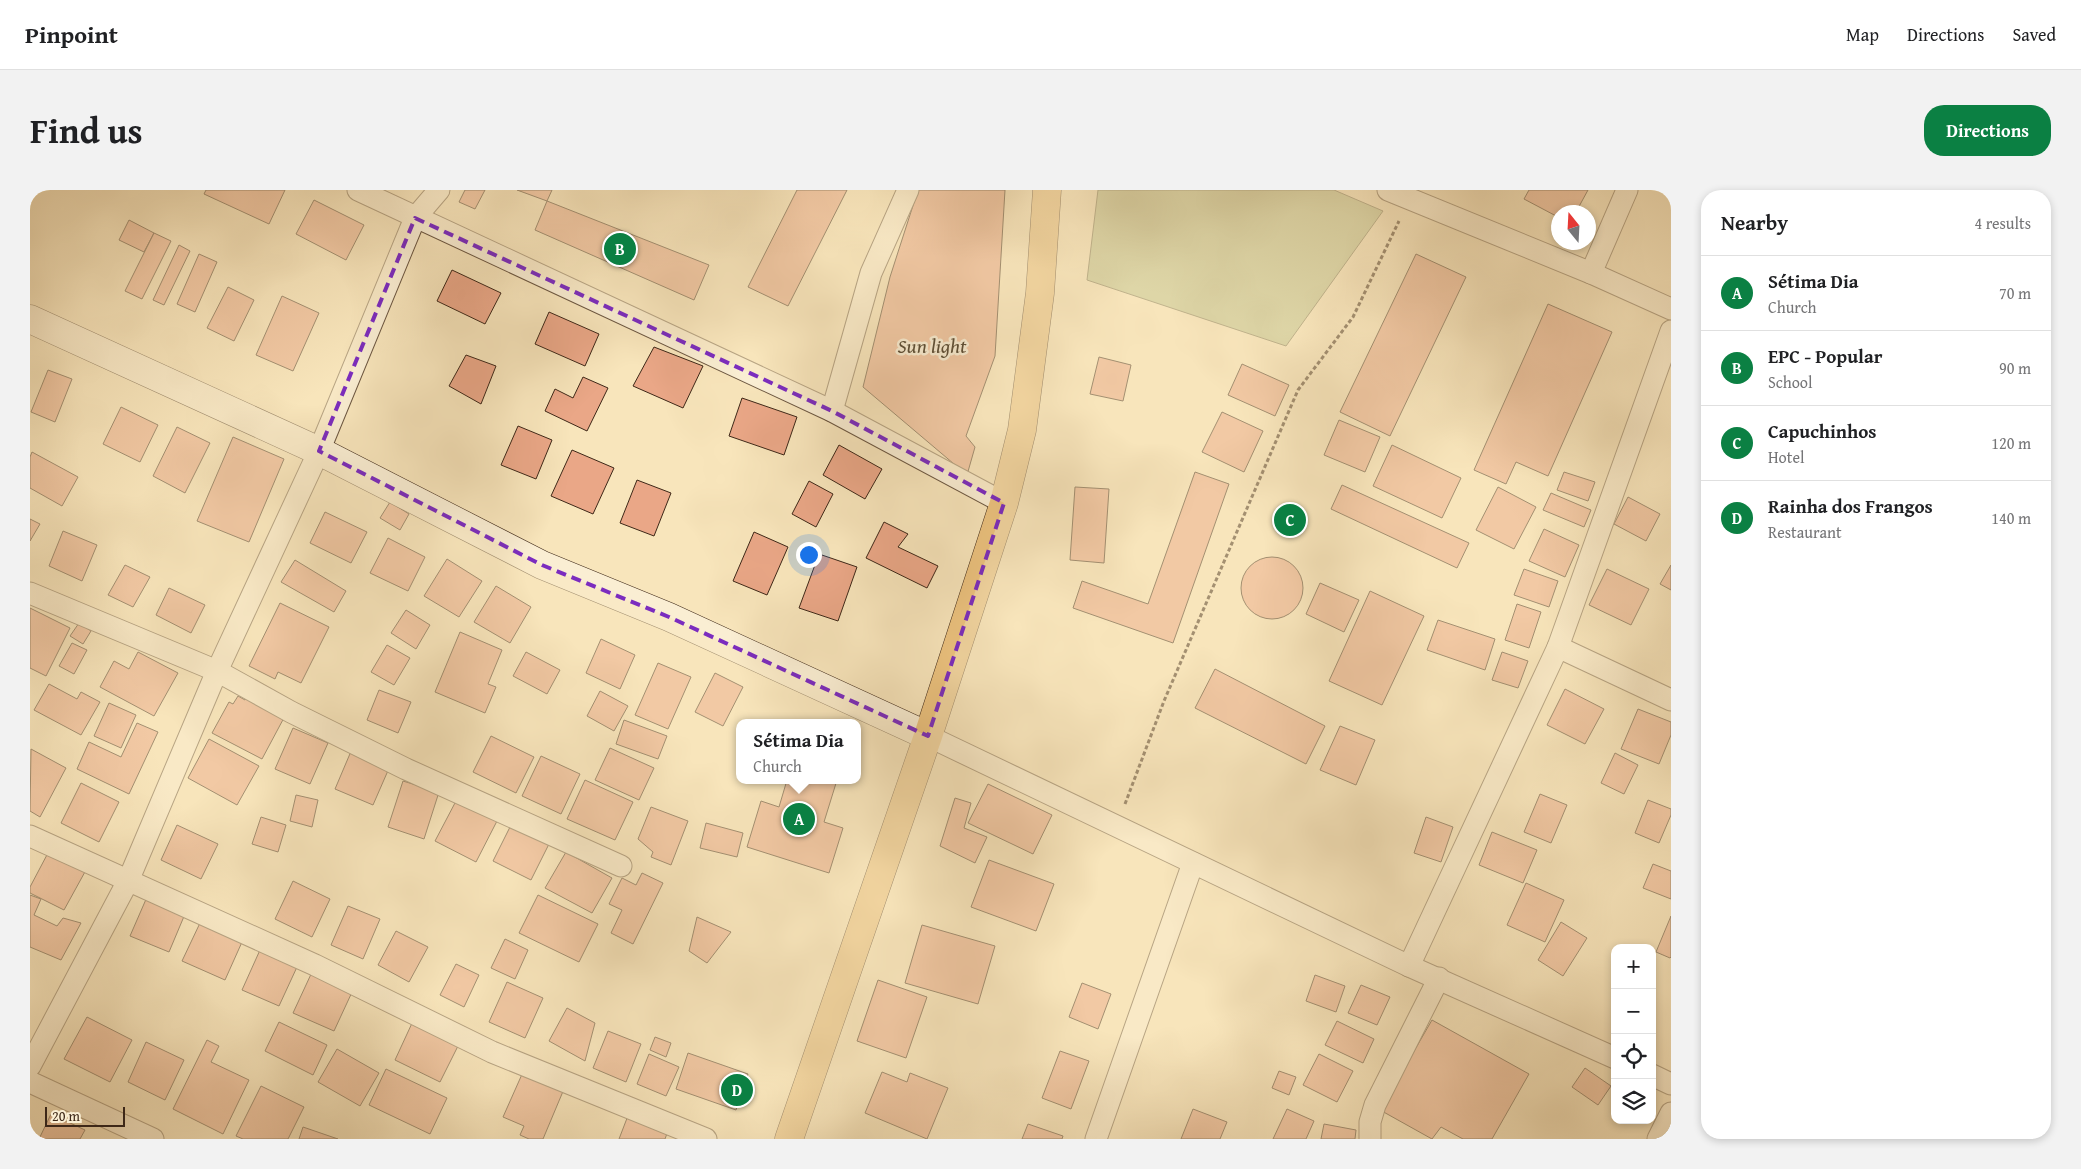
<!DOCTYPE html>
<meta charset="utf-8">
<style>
body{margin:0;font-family:"Gentium Book Plus",serif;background:#f2f2f2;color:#202124}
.controls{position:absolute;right:15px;bottom:15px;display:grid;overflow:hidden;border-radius:10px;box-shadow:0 2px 8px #0003}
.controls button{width:45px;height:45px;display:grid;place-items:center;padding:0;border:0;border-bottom:1px solid #e0e0e0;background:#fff;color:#202124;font:25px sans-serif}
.compass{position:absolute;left:1521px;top:15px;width:45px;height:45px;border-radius:50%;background:#fff;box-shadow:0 2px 8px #0003;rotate:342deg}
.scale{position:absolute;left:15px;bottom:12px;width:80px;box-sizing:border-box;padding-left:5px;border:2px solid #3e2818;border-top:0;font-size:14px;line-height:18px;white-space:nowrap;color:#3e2818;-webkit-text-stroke:4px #faeed3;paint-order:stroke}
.you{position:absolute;left:778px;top:364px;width:18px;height:18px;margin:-12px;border:4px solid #fff;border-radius:50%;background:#1a73e8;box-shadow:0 0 0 8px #1a73e833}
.badge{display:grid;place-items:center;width:32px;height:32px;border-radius:50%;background:#0b8043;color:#fff;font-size:16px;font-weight:700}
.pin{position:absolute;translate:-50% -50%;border:2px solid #fff;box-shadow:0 1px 5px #0006}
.popup{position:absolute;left:706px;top:529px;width:125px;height:65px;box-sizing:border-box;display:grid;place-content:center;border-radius:10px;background:#fff;filter:drop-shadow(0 1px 4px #0005);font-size:16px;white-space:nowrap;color:#757577}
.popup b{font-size:19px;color:#202124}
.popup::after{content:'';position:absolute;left:50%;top:100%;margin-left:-10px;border:10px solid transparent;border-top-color:#fff}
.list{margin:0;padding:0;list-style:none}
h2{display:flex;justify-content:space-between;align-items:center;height:65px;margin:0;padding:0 20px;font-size:21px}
h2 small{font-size:16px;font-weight:400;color:#757577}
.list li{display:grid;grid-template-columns:32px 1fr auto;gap:15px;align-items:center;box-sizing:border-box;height:75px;padding:0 20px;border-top:1px solid #e0e0e0}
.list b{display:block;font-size:19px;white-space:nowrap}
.list p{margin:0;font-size:16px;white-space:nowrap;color:#757577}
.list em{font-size:16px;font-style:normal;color:#757577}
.icon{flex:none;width:28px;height:28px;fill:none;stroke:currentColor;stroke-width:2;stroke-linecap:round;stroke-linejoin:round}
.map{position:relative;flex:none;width:1641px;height:949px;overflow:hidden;border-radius:20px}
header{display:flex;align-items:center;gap:30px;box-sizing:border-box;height:70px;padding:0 25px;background:#fff;border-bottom:1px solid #e0e0e0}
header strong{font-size:24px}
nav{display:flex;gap:28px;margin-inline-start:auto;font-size:18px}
.intro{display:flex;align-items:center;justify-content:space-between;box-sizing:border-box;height:120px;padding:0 30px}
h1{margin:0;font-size:35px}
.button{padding:12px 22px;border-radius:20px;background:#0b8043;color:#fff;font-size:18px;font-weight:700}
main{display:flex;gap:30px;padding:0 30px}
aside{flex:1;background:#fff;border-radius:20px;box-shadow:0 2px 8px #0003}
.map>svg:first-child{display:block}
.green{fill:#bec48f;stroke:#7e7654}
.building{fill:#eaa787;stroke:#3e2818}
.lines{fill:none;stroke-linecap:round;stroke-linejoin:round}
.street-casing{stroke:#6c5741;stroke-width:23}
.secondary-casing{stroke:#3e2818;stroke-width:29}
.primary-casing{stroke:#3e2818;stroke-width:29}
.path{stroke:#3e2818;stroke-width:3;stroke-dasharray:4 2.5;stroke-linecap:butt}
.street{stroke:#faeed3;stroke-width:21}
.secondary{stroke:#faeed3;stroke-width:28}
.primary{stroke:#ecc27e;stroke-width:28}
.marked{fill:none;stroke:#7b2cbf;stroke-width:4;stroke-dasharray:10 6;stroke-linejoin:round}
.labels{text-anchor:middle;stroke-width:5;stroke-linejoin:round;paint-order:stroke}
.park-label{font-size:20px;font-style:italic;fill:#5e4f36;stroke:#faeed3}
</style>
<header>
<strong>Pinpoint</strong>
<nav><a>Map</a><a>Directions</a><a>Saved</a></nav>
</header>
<div class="intro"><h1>Find us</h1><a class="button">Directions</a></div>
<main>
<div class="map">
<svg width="1641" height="949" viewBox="0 0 1641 949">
<rect width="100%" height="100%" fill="#f8e5bb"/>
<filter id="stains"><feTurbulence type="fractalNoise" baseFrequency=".004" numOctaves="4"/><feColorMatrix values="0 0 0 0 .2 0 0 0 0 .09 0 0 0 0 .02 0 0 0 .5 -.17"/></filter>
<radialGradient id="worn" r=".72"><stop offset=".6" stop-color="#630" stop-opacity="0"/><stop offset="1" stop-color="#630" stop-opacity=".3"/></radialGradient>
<!-- green -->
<path class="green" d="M1068,0H1304L1353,21L1256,156L1057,90Z"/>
<!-- building -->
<g class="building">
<path d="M176,0H255L239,34L174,4Z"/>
<path d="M435,0H455L445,19L429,12Z"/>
<path d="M487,0H522L517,11Z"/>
<path d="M767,0H817L758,116L718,97Z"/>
<path d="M888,0H975L965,166L936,246L945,257L937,285L833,197L860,87Z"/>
<path d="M1499,0H1558L1546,22H1528V27L1494,9Z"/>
<path d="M284,10L334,35L316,70L266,44Z"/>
<path d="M517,11L679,75L664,110L505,40Z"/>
<path d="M99,30L124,43L114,62L89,50Z"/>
<path d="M124,43L141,51L112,109L95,101Z"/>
<path d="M149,55L160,61L134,115L123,110Z"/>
<path d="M169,64L187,72L165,122L147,114Z"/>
<path d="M1386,64L1436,87L1360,246L1310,222Z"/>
<path d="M422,80L471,103L455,134L407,111Z"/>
<path d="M198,97L224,110L204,151L177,138Z"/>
<path d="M252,106L289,123L263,181L226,165Z"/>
<path d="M1518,114L1582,142L1518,286L1486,272L1476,294L1444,280Z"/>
<path d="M519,122L569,144L555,176L505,154Z"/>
<path d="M624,157L673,176L653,218L603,196Z"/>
<path d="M436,165L466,176L451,214L419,196Z"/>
<path d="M1069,167L1101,175L1093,211L1060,204Z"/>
<path d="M1212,174L1259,195L1245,226L1198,205Z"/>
<path d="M18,180L42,189L25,232L1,222Z"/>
<path d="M553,187L578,198L557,241L515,221L525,199L543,208Z"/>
<path d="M712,208L767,227L754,265L699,246Z"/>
<path d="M91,217L128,235L110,272L73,254Z"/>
<path d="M1192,222L1233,241L1214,282L1172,262Z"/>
<path d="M1309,230L1350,247L1335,282L1294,265Z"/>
<path d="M488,236L522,250L506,289L471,275Z"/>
<path d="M147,237L180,253L155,303L123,286Z"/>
<path d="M203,247L254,269L219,352L167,331Z"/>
<path d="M809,255L852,279L835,309L793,285Z"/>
<path d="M1362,255L1431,288L1412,328L1343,296Z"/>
<path d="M542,260L584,278L563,324L521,306Z"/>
<path d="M2,262L48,287L32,316L0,298V267Z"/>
<path d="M1165,282L1199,294L1143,453L1043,418L1052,391L1118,414Z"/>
<path d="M1534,282L1565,292L1558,311L1527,300Z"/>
<path d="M607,290L641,303L624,346L590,333Z"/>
<path d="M779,291L803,304L786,337L762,324Z"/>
<path d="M1312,295L1439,353L1427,378L1301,319Z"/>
<path d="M1045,297L1079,299L1074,373L1040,370Z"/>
<path d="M1468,297L1506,317L1484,359L1446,340Z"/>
<path d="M1521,303L1561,320L1554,337L1513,320Z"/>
<path d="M1598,307L1630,324L1616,351L1584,334Z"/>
<path d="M360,312L379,324L370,340L350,328Z"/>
<path d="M295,322L337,342L321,373L280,353Z"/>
<path d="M0,329L10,334L0,351Z"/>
<path d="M854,332L878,344L868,357L908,376L897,398L836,368Z"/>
<path d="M1514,339L1549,355L1535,387L1499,371Z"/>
<path d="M33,341L67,355L52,391L19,376Z"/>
<path d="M724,342L758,357L737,405L703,391Z"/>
<path d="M358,348L395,367L378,401L340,383Z"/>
<path d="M789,364L827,377L808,431L769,418Z"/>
<circle cx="1242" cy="398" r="31"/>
<path d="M417,369L452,391L429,427L394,406Z"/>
<path d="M265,370L316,401L304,422L251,392Z"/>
<path d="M95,375L120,387L103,417L78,405Z"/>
<path d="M1641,375V400L1630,394Z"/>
<path d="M1494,379L1528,391L1519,417L1484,405Z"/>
<path d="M1577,379L1619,399L1601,435L1559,415Z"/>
<path d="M1290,393L1329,410L1314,442L1276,424Z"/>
<path d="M466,396L501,417L480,453L444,432Z"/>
<path d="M139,398L175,415L161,443L126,425Z"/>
<path d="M1340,401L1394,426L1352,515L1299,491Z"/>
<path d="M250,413L299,437L271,493L248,482L245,489L219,476Z"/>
<path d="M1487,414L1511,422L1499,458L1475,450Z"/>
<path d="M0,418L40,438L16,486L0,478Z"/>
<path d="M376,420L400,435L386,459L361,443Z"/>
<path d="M1408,430L1465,449L1455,480L1397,460Z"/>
<path d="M49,433L61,441L53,454L40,446Z"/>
<path d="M430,442L472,460L458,494L466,497L455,523L405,502Z"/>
<path d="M571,449L605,465L590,499L556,483Z"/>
<path d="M42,453L57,460L44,484L29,476Z"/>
<path d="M357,455L380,468L364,495L341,482Z"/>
<path d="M108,462L148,483L124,526L70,497L84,471L99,479Z"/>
<path d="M496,462L530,480L517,504L483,486Z"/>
<path d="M1472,462L1498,471L1488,498L1462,490Z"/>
<path d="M628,473L661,487L638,539L605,525Z"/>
<path d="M1185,479L1295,536L1276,574L1165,518Z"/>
<path d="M685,483L713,497L693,536L665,522Z"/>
<path d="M19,494L47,509L51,502L70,512L51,545L4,520Z"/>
<path d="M1535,499L1574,519L1555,554L1517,535Z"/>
<path d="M349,500L381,512L368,543L337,530Z"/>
<path d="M570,501L598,516L584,541L557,526Z"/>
<path d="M218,504L256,524L232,569L182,543L199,512L203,514L208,506L215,510Z"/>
<path d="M79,513L106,525L91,558L64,546Z"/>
<path d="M1608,519L1641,532V545L1629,574L1591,559Z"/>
<path d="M594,530L637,546L628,569L586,554Z"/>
<path d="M107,533L128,542L99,604L47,579L59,552L91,567Z"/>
<path d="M1310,536L1345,550L1326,595L1290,580Z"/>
<path d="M263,538L298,553L280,594L245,579Z"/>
<path d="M461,546L504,567L486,603L443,582Z"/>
<path d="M179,549L229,576L207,615L158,588Z"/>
<path d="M580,558L624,578L609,610L565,590Z"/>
<path d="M1,559L36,578L10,627L0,621Z"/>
<path d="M322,559L360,576L343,615L305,599Z"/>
<path d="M1585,563L1608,575L1594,604L1571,593Z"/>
<path d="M511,566L550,584L531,624L492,606Z"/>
<path d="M555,590L603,612L585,650L537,629Z"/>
<path d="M757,590H807L794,632L813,638L799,683L717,657L731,611L749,617Z"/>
<path d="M373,591L409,602L394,649L358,637Z"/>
<path d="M51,593L89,612L69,652L31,633Z"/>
<path d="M958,594L1022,625L1003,664L938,633Z"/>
<path d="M1510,604L1537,615L1521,653L1494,642Z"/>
<path d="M266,605L288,610L282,637L260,631Z"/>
<path d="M925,608L941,613L934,638L957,647L945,673L910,656Z"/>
<path d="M1618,610L1641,619V625L1629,653L1605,643Z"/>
<path d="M426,611L467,631L446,672L405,651Z"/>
<path d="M621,617L658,631L641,675L621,667L623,662L608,649Z"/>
<path d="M231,627L256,635L248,662L222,654Z"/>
<path d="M1396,627L1423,637L1411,672L1384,663Z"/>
<path d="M483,631L521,650L501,690L463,671Z"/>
<path d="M676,633L713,643L707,667L670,658Z"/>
<path d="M147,635L188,654L171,689L131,670Z"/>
<path d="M1462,642L1507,660L1493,693L1449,675Z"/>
<path d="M19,661L56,680L34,720L0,703V697Z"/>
<path d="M536,662L582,688L562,723L515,698Z"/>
<path d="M959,670L1024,694L1006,741L941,717Z"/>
<path d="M1623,674L1641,681V709L1613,698Z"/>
<path d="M612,683L633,693L603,754L581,743L592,720L579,714L592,688L606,695Z"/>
<path d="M263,691L300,709L282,747L245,729Z"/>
<path d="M1496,693L1534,710L1515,752L1477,735Z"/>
<path d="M0,705L11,709L4,725L27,736L33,728L51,733L31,770L0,757Z"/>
<path d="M508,705L568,734L549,772L489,743Z"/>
<path d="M117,707L155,724L139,762L100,746Z"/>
<path d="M318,716L350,729L333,769L301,755Z"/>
<path d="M1641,726V767L1640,768L1626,762Z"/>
<path d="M667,727L701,742L677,773L659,761Z"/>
<path d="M1531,732L1557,748L1533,786L1508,770Z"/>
<path d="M170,733L212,752L195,790L152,771Z"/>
<path d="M892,735L965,756L948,814L875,793Z"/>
<path d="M366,741L398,757L379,792L348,775Z"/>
<path d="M475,749L498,760L485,789L461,778Z"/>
<path d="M230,760L267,777L249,816L212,800Z"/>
<path d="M426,774L449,785L434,817L410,805Z"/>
<path d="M282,782L323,800L304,841L263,823Z"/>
<path d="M1285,785L1315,796L1306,822L1276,811Z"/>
<path d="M848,790L897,807L876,868L827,851Z"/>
<path d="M477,792L513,808L495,848L459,832Z"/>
<path d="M1052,793L1081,804L1068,839L1039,827Z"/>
<path d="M1331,795L1360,807L1347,835L1318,823Z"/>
<path d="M537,818L565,833L555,871L519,851Z"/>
<path d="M57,827L102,850L80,892L34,869Z"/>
<path d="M1402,830L1499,884L1462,949H1433L1411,937L1402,949L1350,920Z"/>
<path d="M383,831L429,854L410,892L365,870Z"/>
<path d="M1307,831L1344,849L1333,873L1295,855Z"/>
<path d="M249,832L297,855L283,885L235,861Z"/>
<path d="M578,841L611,854L596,892L563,878Z"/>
<path d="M625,847L641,853L636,867L620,860Z"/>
<path d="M177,850L189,856L181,872L219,890L193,944L143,919Z"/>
<path d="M116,852L154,870L135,910L98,892Z"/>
<path d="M307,859L349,883L330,916L288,892Z"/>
<path d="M1030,861L1059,871L1041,919L1012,908Z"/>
<path d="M658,863L718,884L706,920L646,899Z"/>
<path d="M619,864L649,877L636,906L607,894Z"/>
<path d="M1289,864L1323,881L1307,912L1273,895Z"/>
<path d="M1555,878L1581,896L1568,915L1542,897Z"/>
<path d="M356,879L417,908L400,944L339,915Z"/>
<path d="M1249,881L1266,887L1259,905L1242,898Z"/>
<path d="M493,882L534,899L513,949H499L490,945L494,936L473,927Z"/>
<path d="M852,882L877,892L880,883L918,898L897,949L835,923Z"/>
<path d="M231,896L274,917L258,949H213L206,946Z"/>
<path d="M1163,919L1197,932L1190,949H1151Z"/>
<path d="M1257,919L1284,931L1276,949H1243Z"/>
<path d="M599,923L639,938L635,949H589Z"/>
<path d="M21,924L55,940L50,949H9Z"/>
<path d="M998,934L1033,946L1032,949H992Z"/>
<path d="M1294,934L1326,940L1325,949H1291Z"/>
<path d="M273,937L308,949H269Z"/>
</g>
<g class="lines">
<!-- street casing -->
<g class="street-casing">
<g id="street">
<path d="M328,0L802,221L974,313"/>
<path d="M1358,0L1561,83L1641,119"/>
<path d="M1561,83L1597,0"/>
<path d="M802,221L841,83L878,0"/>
<path d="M0,403L187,481L261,522L376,579L591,676"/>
<path d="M1528,457L1641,510"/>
<path d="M898,546L1379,776L1585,868"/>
<path d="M0,646L285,775L462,862L676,949"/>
<path d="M1379,776L1528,457L1641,141"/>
<path d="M0,876L98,691L187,481L289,261L385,28L409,0"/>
<path d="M1622,885L1641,894"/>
<path d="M0,892L123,949"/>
<path d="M1066,949L1163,673"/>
<path d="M1340,949V932L1345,915L1409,788"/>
<path d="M1628,949L1641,923"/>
</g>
</g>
<!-- secondary casing -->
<g class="secondary-casing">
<path id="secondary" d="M0,129L289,261L512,375L639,427L898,546"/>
</g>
<!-- primary casing -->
<g class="primary-casing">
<path id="primary" d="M759,949L898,546L974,313L992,240L1010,103L1017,0"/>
</g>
<!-- path -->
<path class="path" d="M1095,614L1134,511L1268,200L1323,127L1369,31"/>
<!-- street -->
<use href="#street" class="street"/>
<!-- secondary -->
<use href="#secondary" class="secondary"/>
<!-- primary -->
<use href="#primary" class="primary"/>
</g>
<!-- marked area -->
<path d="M0 0H1641V949H0ZM385,28L802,221L974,313L898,546L639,427L512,375L289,261Z" fill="#f8e5bb" fill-opacity=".55" fill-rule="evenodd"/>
<path class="marked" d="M385,28L802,221L974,313L898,546L639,427L512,375L289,261Z"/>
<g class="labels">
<!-- park labels -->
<g class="park-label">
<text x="902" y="163">Sun light</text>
</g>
</g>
<rect width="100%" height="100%" filter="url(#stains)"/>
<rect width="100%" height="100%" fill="url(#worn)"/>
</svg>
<div class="controls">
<button>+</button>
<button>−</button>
<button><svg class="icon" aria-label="locate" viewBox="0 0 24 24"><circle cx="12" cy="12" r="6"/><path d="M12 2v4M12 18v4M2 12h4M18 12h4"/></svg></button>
<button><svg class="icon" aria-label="layers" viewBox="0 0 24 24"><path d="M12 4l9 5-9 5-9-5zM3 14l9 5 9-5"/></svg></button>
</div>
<svg class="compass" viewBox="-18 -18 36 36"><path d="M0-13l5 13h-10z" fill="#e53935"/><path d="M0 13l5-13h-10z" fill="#757577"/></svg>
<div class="scale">20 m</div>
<div class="you"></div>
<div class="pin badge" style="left:769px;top:629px">A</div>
<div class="popup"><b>Sétima Dia</b>Church</div>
<div class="pin badge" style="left:590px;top:59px">B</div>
<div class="pin badge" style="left:1260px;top:330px">C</div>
<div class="pin badge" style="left:707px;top:900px">D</div>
</div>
<aside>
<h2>Nearby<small>4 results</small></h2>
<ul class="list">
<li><span class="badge">A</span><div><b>Sétima Dia</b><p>Church</p></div><em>70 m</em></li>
<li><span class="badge">B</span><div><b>EPC - Popular</b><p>School</p></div><em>90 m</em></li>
<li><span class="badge">C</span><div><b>Capuchinhos</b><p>Hotel</p></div><em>120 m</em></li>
<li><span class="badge">D</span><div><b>Rainha dos Frangos</b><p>Restaurant</p></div><em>140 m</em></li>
</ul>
</aside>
</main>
